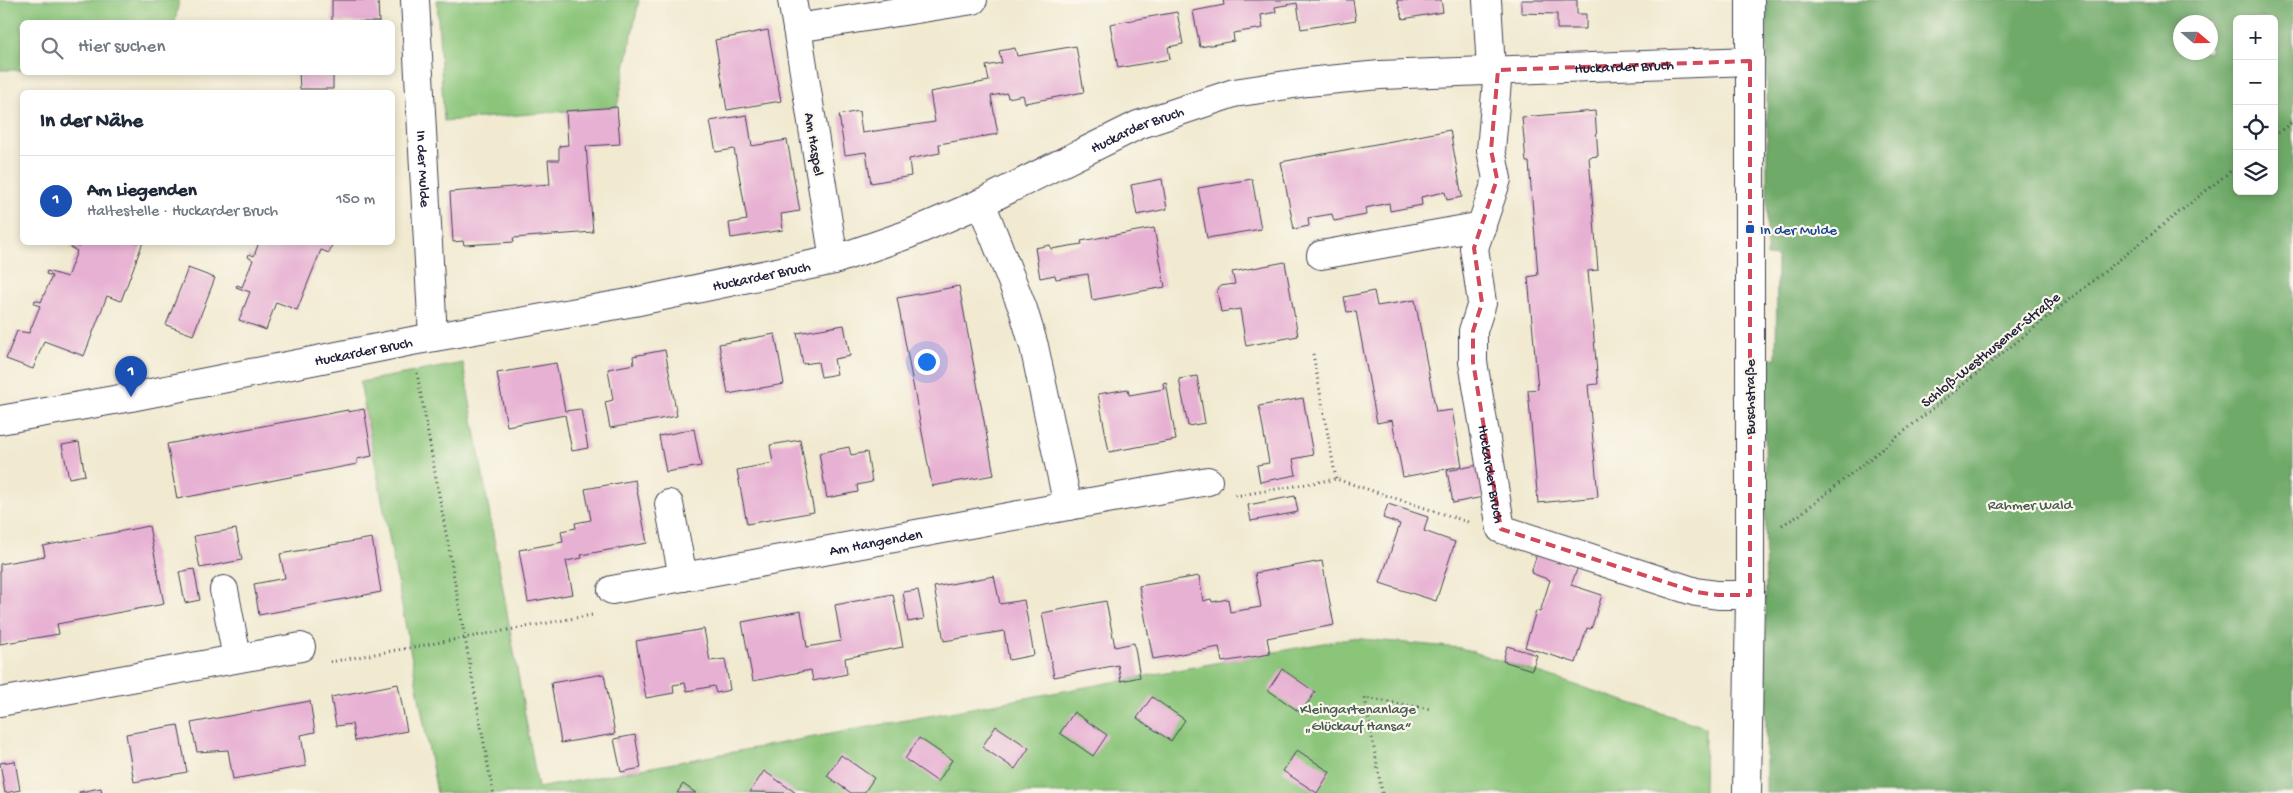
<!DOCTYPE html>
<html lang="de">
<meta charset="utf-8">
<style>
body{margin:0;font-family:"Gochi Hand",sans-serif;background:#f6f6f7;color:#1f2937}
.controls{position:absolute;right:15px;top:15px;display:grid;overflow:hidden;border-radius:8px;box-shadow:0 2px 8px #0003}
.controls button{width:45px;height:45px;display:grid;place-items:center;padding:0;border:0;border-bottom:1px solid #e0e1e3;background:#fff;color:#1f2937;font:25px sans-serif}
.compass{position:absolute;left:2173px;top:15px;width:45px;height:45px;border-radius:50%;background:#fff;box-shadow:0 2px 8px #0003;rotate:110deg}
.you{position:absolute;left:926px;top:361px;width:18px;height:18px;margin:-12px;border:4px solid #fff;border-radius:50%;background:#1a73e8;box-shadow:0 0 0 8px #1a73e833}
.badge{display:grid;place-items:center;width:32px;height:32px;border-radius:50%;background:#d1495b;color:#fff;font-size:16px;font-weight:700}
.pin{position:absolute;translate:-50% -41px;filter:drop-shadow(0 1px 2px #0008)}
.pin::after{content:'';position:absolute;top:26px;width:18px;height:15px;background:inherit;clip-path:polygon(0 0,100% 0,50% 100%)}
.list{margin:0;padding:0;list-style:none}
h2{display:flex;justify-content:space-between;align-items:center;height:65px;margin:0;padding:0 20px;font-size:21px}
h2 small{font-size:16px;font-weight:400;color:#747a83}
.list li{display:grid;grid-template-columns:32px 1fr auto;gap:15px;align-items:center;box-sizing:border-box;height:90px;padding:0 20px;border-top:1px solid #e0e1e3}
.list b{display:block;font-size:19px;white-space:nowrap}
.list p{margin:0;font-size:16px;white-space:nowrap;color:#747a83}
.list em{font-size:16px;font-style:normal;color:#747a83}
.icon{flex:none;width:28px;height:28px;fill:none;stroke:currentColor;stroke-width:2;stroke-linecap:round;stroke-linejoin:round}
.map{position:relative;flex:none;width:2293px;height:793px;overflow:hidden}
.search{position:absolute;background:#fff;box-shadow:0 2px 8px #0003;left:20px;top:20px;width:375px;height:55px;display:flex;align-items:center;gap:12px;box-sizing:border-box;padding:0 18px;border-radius:8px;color:#747a83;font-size:19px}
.panel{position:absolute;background:#fff;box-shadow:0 2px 8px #0003;left:20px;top:90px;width:375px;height:155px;border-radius:8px}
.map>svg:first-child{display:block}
.green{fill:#8ac579;stroke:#56745a}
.forest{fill:#6faa69;stroke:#486652;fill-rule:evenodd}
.building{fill:#e7b1d3}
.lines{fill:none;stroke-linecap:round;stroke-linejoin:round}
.street-casing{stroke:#414052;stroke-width:30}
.path{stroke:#414052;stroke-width:3;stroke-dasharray:1 4;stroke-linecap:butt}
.street{stroke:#fff;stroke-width:28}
.marked{fill:none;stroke:#d1495b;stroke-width:4;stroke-dasharray:10 6;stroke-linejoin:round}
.transit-dot{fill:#1a4fb4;stroke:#fbf7ec;stroke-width:2}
.labels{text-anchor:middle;stroke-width:4.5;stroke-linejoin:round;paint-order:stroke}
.street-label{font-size:15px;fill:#22223b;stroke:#fbf7ec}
.transit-label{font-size:15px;fill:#164399;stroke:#fbf7ec;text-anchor:start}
.park-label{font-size:15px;fill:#465b51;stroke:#fbf7ec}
</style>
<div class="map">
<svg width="2293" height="793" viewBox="0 0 2293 793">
<rect width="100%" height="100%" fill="#fbf7ec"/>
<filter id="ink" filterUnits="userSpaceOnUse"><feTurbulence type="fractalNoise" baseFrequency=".02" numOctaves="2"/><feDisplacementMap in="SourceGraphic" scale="10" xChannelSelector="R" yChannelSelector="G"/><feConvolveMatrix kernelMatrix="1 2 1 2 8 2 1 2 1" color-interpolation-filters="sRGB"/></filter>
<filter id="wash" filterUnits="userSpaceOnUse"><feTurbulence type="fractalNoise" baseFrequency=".0096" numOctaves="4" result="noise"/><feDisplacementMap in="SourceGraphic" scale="20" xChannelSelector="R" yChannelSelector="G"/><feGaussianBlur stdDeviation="1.12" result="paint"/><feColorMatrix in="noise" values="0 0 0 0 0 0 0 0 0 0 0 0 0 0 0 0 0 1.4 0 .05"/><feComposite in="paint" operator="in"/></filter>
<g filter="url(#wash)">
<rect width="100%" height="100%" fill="#f1ead1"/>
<!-- green -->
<g class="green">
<path d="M0,0H179L175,22H22V70H0Z"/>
<path d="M437,0H639L617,107L444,121Z"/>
<path d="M463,363L538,788L1351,638L1461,648L1705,727L1704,793H437L360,382Z"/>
</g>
<!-- forest -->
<path class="forest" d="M1767,0H2293V793H1766L1765,358H1776L1777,257L1767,256ZM2237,19H2274V191H2237ZM2180,22H2210V52H2180Z"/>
<g id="blocks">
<!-- building -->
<g class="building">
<path d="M332,0H378L379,22H332Z"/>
<path d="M1223,0H1353L1356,20L1301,29L1297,3L1275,7L1276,12L1261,15L1263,28L1233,33L1234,41L1200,47L1193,11L1224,5Z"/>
<path d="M1397,0H1441L1443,12L1403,19Z"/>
<path d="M1521,0H1577V14H1586V29H1557V14L1521,13Z"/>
<path d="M1177,12L1183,44L1168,47L1170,59L1118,68L1110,24Z"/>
<path d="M768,30L781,101L727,110L715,40Z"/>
<path d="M1076,46L1084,92L1025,103L1023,95L1008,98L1007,93L991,96L998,134L939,144L940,153L909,159L911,176L871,183L866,152L845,155L839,115L859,111L862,133L935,122L930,92L989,81L986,66L1002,63L999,51L1015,48L1017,56Z"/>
<path d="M299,72H333V89H300Z"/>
<path d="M617,107L620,144L586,146L593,232L513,238L514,242L464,245L463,241L453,242L450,192L550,184L548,160H559V146L568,145L566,111Z"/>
<path d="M1595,111L1598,156L1589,157L1598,270L1588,271L1598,384L1588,385L1598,497L1538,503L1528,390L1538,389L1528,277L1538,275L1529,162H1526L1522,117Z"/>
<path d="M747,115L752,146L787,140L800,211L781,214L783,230L731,238L729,223L747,220L741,185L734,149L716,152L710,121Z"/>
<path d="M1450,130L1462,197L1447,200L1445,192L1421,197L1422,205L1390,211L1389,203L1365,208L1366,215L1334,221L1332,214L1308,218L1309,226L1294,229L1281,162Z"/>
<path d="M1162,179L1167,209L1137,215L1131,185Z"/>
<path d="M1252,179L1261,229L1207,238L1198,188Z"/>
<path d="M1154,228L1165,287L1092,300L1088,274L1056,279L1055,275L1040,278L1035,248L1050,245L1051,249L1082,244L1081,241Z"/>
<path d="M81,242H143L121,301L107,296L84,356L44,341L33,369L6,359L17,331L29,333L40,306L34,304L35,300L41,302L52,276L46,274L47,271L67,277L77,251L71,248L72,245L79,247Z"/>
<path d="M259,242H333L329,253L321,250L297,310L276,302L266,330L239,320L250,292L236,287L237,285L242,287L253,260L248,257L249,254L254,256Z"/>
<path d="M1285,262L1298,336L1246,346L1240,309L1221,312L1217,291L1220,286L1235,284L1232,272Z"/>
<path d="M188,268L215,278L193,335L166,325Z"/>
<path d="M959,286L994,475L932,486L897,298Z"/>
<path d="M1374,291L1377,306L1415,300L1436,412L1452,410L1462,466L1403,477L1392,420L1377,423L1356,311L1347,312L1344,297Z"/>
<path d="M844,325L850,356L834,359L837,374L821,377L818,362L803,364L797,333Z"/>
<path d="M775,334L784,384L728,394L719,344Z"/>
<path d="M665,350L677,416L610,428L605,402L613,400L608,369L634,364L633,356Z"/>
<path d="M556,363L565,411L581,409L588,448L572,451L565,415L507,426L497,373Z"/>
<path d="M1197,376L1205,423L1188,426L1179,379Z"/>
<path d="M1166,382L1176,440L1109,452L1098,394L1128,389L1129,395L1164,389L1163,383Z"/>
<path d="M1303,398L1313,455L1293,459L1296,475L1260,482L1257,465L1269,463L1259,406Z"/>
<path d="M364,409L372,456L357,459V464L177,499L167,444L348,410V412Z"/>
<path d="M694,429L701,466L666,472L659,436Z"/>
<path d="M800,440L814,512L747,524L737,470L773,463L770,445Z"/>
<path d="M79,442L85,475L69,478L62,445Z"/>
<path d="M849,447L851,455L867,452L872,482L857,485L858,492L827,498L819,453Z"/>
<path d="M1478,465L1483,497L1453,503L1447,471Z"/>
<path d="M635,480L647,543L581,555L582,558L566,561L573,594L528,602L519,550L563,542L561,531L576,528L575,523L591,520L585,489Z"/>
<path d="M1295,496L1298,512L1251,521L1248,505Z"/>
<path d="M1388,504L1428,517L1424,531L1455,542L1436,601L1380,583L1400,524L1383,518Z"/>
<path d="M149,526L164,604L57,624L59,634L0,644V564L45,556L43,546Z"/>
<path d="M236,529L242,560L200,568L194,536Z"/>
<path d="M372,538L381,592L259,615L254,584L285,578L280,554Z"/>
<path d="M1537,554L1578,567L1571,585L1602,595L1591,629L1587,628L1576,663L1525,647L1536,611L1540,612L1550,580L1531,573Z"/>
<path d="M1322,561L1334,625L1267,638L1270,654L1222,662L1219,647L1153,659L1139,586L1199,576L1203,601L1211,599L1212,602L1228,599L1230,612L1261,607L1255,573Z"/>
<path d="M194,569L200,600L185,603L179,572Z"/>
<path d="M994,576L1000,604L1024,600L1034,655L1009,660L1004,631L944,641L934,587Z"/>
<path d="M918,590L924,619L908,622L903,592Z"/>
<path d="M893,594L903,647L845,658L847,674L813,681L811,670L753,681L742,622L801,611L807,647L841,641L835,605Z"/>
<path d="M1106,601L1115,647L1134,643L1140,677L1121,681L1118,665L1054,677L1042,613Z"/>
<path d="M704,629L710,661L725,659L730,690L716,693L714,686L687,691L685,683L673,685L674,693L646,698L636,641Z"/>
<path d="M1507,646L1537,655L1532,670L1503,661Z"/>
<path d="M1282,669L1315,692L1301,713L1268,690Z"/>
<path d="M604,674L615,734L561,743L551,683Z"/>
<path d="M398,684L407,731L355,741L352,724L336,726L331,697Z"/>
<path d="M1152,697L1185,720L1171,741L1137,718Z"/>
<path d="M310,701L315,732L301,735L306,766L233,779L228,750L197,752L191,723Z"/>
<path d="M1074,712L1107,735L1093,756L1060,733Z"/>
<path d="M178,725L187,772L134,782L126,734Z"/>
<path d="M996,726L1029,748L1015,769L982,747Z"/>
<path d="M635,735L641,768L621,772L614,739Z"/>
<path d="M919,738L952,760L938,782L905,759Z"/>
<path d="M1297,750L1330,772L1317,793L1283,771Z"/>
<path d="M841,755L874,778L864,793H851L827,776Z"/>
<path d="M15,761L20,790L5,793L0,763Z"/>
<path d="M764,771L796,793L750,792Z"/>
<path d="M683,784L696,793H677Z"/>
<path d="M101,788L102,793H79V792Z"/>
</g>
</g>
</g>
<g filter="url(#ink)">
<use href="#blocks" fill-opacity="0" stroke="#414052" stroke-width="1"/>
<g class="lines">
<!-- street casing -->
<g class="street-casing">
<g id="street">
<path id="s1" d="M415,0L433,337"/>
<path d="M792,0L797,28"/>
<path d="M1487,0L1491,70"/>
<path id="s2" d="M1498,70L1491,150L1497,179L1474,248L1482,303L1473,331V362L1501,529L1696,592L1718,595H1750"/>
<path d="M1321,255L1482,226"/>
<path d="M834,260L797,28L973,0"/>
<path id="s3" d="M0,420L131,397L412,341L634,302L834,260L909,234L981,203L1138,125L1234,93L1307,82L1380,75L1750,61"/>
<path d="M669,504L683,577"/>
<path d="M1068,506L1208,481"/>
<path d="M224,590L237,658"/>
<path id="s4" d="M612,590L1068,506L1034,346L1023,309L981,203"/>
<path d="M0,702L301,647"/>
<path d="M1747,793L1750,595V0"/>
</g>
</g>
<!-- path -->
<g class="path">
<path d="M2274,136L2293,121"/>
<path d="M1313,354L1336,479"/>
<path d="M417,373L493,793"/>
<path d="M1235,496L1336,479L1468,522"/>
<path d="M1782,525L1798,516L2237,166"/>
<path d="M330,662L592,615"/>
<path d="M1382,793L1365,698L1431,709"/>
</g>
<!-- street -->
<use href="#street" class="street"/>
</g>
</g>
<!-- marked area -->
<path class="marked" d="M1750,61V595H1718L1696,592L1501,529L1473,362V331L1482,303L1474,248L1497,179L1491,150L1498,70Z"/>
<!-- markers -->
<rect class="transit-dot" x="1745" y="224" width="10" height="10" rx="2.5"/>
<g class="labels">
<!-- street labels -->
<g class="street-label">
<text dy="5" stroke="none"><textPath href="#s3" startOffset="1675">Huckarder Bruch</textPath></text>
<text dy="5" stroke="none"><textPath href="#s3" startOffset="1180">Huckarder Bruch</textPath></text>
<text transform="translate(815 144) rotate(81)" y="5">Am Haspel</text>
<text dy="5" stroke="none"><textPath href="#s1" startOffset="169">In der Mulde</textPath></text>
<text dy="5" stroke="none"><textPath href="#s3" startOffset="775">Huckarder Bruch</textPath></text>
<text transform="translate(1990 349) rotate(-39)" y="5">Schloß-Westhusener-Straße</text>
<text dy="5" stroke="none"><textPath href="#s3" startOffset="370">Huckarder Bruch</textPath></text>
<text transform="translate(1749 397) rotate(-90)" y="5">Buschstraße</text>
<text dy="5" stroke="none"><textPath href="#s2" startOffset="412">Huckarder Bruch</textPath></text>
<text dy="5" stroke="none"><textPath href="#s4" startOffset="268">Am Hangenden</textPath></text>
</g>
<!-- transit labels -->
<g class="transit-label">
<text x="1760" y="234">In der Mulde</text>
</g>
<!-- park labels -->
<g class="park-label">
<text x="2030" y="509">Rahmer Wald</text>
<text x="1358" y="713">Kleingartenanlage<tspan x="1358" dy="17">„Glückauf Hansa“</tspan></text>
</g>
</g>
</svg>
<div class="controls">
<button>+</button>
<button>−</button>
<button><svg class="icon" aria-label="locate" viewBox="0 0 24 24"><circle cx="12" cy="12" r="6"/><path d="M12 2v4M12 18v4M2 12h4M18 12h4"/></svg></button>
<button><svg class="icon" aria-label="layers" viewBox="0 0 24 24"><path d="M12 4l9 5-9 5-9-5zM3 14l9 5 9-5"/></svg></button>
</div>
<svg class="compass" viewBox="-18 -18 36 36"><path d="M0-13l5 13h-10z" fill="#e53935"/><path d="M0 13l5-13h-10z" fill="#747a83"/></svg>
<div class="you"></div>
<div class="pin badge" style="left:131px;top:397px;background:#1a4fb4">1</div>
<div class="search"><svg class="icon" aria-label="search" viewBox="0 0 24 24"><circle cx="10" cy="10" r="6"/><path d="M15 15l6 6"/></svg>Hier suchen</div>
<section class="panel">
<h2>In der Nähe<small></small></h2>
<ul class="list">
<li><span class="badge" style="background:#1a4fb4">1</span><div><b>Am Liegenden</b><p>Haltestelle · Huckarder Bruch</p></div><em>150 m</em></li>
</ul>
</section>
</div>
